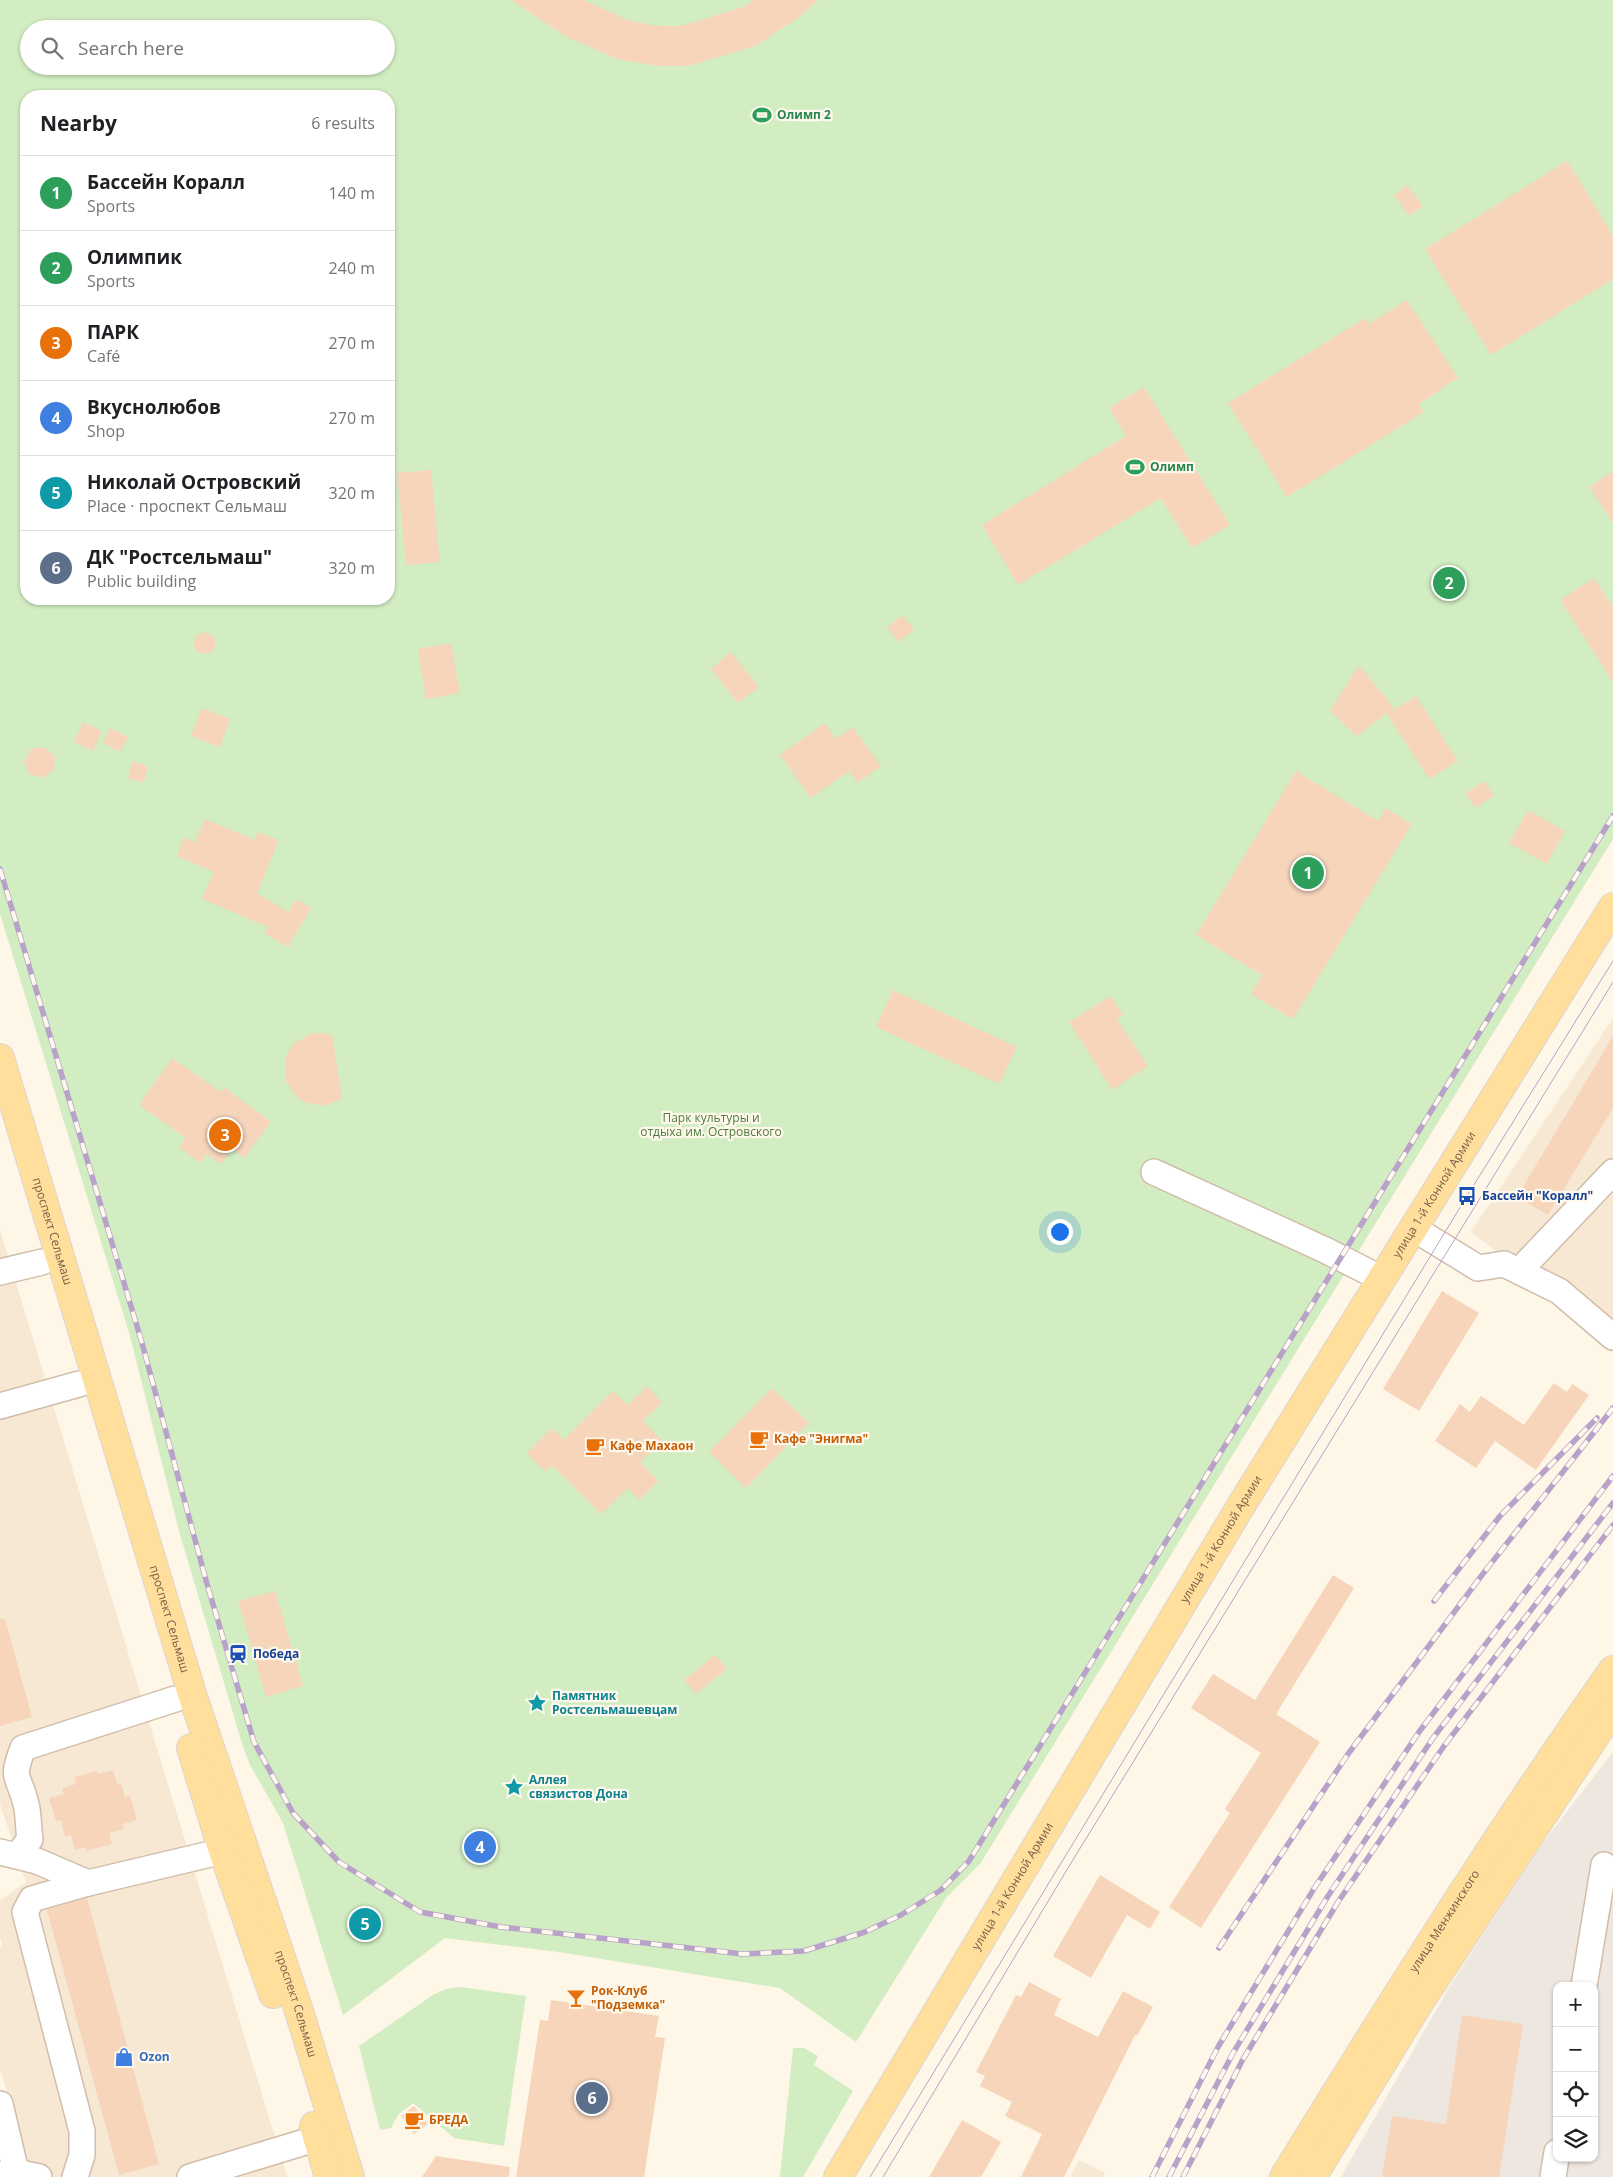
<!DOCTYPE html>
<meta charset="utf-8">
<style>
body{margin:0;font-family:"Open Sans",sans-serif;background:#f6f6f6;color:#202124}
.controls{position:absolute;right:15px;bottom:15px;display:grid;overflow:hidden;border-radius:10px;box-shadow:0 1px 4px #0004}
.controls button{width:45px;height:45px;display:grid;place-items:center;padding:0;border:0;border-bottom:1px solid #e0e0e0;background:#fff;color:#202124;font:25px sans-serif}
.you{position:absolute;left:1059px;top:1231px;width:18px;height:18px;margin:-12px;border:4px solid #fff;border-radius:50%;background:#1a73e8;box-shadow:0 0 0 8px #1a73e833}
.badge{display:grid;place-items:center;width:32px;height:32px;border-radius:50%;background:#b45309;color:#fff;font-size:16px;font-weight:700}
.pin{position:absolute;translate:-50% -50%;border:2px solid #fff;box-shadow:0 1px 5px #0006}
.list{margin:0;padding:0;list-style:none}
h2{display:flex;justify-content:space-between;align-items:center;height:65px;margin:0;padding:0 20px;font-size:21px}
h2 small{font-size:16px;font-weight:400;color:#757577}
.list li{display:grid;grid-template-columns:32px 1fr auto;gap:15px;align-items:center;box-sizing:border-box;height:75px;padding:0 20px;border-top:1px solid #e0e0e0}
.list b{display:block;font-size:19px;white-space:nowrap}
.list p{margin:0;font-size:16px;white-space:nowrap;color:#757577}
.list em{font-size:16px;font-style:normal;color:#757577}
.icon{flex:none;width:28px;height:28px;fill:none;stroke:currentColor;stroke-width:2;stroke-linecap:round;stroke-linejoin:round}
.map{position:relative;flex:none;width:1613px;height:2177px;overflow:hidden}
.search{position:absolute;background:#fff;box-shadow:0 1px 4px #0004;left:20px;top:20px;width:375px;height:55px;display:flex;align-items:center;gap:12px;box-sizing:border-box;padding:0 18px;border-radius:28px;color:#757577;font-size:19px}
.panel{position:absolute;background:#fff;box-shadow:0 1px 4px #0004;left:20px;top:90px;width:375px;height:515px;border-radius:20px}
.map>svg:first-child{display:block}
.residential{fill:#f6e8d3}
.industrial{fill:#eee7e0;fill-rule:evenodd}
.green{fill:#d2edc2;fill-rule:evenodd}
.building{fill:#f6d5bb}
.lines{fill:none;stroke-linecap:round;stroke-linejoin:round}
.minor-casing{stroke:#d1bdaa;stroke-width:28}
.major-casing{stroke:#dcd5cf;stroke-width:30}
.minor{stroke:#fff;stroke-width:25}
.major{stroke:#ffdf9b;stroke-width:28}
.tram{stroke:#b9a2c9;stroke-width:1}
.rail-casing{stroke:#b9a2c9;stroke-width:5.5}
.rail{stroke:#fff9ed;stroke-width:4;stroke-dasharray:11;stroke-linecap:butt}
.labels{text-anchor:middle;stroke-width:4.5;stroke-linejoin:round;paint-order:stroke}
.leisure-label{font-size:12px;font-weight:bold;fill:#27864d;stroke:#fff9ed;text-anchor:start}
.park-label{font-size:12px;fill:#4c7a3c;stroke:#fff9ed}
.street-label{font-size:12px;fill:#7a5c48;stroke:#fff9ed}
.transit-label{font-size:12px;font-weight:bold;fill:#164399;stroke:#fff9ed;text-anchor:start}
.food-label{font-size:12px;font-weight:bold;fill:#c56008;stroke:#fff9ed;text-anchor:start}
.culture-label{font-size:12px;font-weight:bold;fill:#0d838f;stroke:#fff9ed;text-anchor:start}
.shop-label{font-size:12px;font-weight:bold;fill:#366cbe;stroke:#fff9ed;text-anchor:start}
</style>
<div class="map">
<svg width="1613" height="2177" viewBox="0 0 1613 2177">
<rect width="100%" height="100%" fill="#fef6e6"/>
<!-- residential -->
<g class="residential">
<path d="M1613,1018V1339L1471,1232Z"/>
<path d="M0,1230L287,2177H31L0,2068V1947L2,1945L0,1937V1900L26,1882L0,1804Z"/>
<path d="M1079,2160L1105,2173L1103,2177H1070Z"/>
</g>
<!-- industrial -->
<path class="industrial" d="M1613,1752V2177H1341L1448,1989L1538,1849ZM1557,1986H1594V2158H1557Z"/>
<!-- green -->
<g class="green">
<path d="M0,0H1613V839L980,1864L946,1898L856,2042L780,1988L559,1952L445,1938L343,2015L283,1823L250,1765L243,1747L179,1531L130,1336L0,914ZM29,29H386V66H29ZM26,96H389V599H26Z"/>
<path d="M460,1987L526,1996L504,2146L454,2138L413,2103L398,2115L391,2128L380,2130L359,2046L433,1995L446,1989Z"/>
<path d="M793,2048H804L818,2056L814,2065L853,2091L803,2177H780Z"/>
</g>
<!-- building -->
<g class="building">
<path d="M511,0H584L630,21L658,26H681L743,7L754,0H818L797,19L755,46L688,66H658L617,59L565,36Z"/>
<path d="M1567,161L1613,235V279L1491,355L1425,249Z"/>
<path d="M1407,185L1423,206L1409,216L1394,195Z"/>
<path d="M1407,300L1458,378L1419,404L1424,412L1287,497L1228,403L1365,318L1369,324Z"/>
<path d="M1144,387L1230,525L1192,548L1161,498L1018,585L982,525L1126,436L1109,408Z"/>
<path d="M431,470L440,562L406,565L397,473Z"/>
<path d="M1613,471V523L1589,487Z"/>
<path d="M1594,578L1613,607V682L1560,600Z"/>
<path d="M903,615L914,630L898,642L887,627Z"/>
<path d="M207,632L215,638V648L208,654L198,652L193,644L197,635Z"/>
<path d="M451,643L460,693L426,699L418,649Z"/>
<path d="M731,652L759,687L738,703L711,669Z"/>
<path d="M1359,665L1394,708L1357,736L1330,711Z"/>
<path d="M1416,696L1458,761L1429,779L1387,714Z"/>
<path d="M202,708L230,719L220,747L191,736Z"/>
<path d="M83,722L102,731L93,751L74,742Z"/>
<path d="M825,723L836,739L853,727L881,766L857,783L849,771L811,798L780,755Z"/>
<path d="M110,728L128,737L120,752L103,743Z"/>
<path d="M44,747L55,756L54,770L43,778L29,774L24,761L31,749Z"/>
<path d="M132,761L148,766L144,783L128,778Z"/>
<path d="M1296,771L1378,821L1385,808L1412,824L1293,1019L1251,994L1262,975L1196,935Z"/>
<path d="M1484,781L1494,795L1476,808L1465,794Z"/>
<path d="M1528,810L1565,831L1547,864L1509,843Z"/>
<path d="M205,819L255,840L258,832L279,840L257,893L288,912L296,899L311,908L288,947L264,933L268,927L202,899L214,872L177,856L184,837L195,842Z"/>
<path d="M893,990L1017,1047L999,1084L876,1027Z"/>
<path d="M1111,996L1123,1015L1117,1019L1148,1066L1112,1090L1069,1022Z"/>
<path d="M312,1033L332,1034L342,1098L324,1106L304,1102L296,1096L285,1080V1060L288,1051L295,1043Z"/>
<path d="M1613,1036V1108L1548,1215L1517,1197Z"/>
<path d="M172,1058L221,1092L224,1087L271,1122L244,1158L232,1149L221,1164L207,1154L200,1163L179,1147L186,1138L139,1105Z"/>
<path d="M1442,1291L1479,1313L1419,1411L1383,1389Z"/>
<path d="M1554,1383L1567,1392L1572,1384L1589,1395L1536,1470L1495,1441L1476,1468L1435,1441L1460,1404L1470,1412L1481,1396L1524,1425Z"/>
<path d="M647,1386L662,1402L643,1421L662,1440L640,1462L658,1481L639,1500L628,1488L601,1514L552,1465L545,1472L527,1453L552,1428L564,1440L613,1391L628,1405Z"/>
<path d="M772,1388L809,1423L746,1488L709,1452Z"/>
<path d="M1333,1575L1354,1588L1276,1714L1320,1742L1201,1928L1169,1907L1230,1813L1225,1809L1261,1753L1191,1708L1213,1674L1255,1700Z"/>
<path d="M275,1591L303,1686L266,1697L238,1601Z"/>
<path d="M0,1619H5L32,1717L0,1726Z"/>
<path d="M715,1655L727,1669L696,1694L684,1680Z"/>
<path d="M113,1770L117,1784L121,1783L125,1797L130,1796L137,1820L123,1824L124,1829L109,1833L112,1844L87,1851L86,1847L75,1850L71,1835L65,1837L61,1820L56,1821L49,1798L64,1794L62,1788L76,1784L74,1777L97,1771L98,1774Z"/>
<path d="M1100,1875L1160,1912L1150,1929L1127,1915L1091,1978L1053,1956Z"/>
<path d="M87,1898L159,2164L119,2175L47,1910Z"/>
<path d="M1029,1982L1061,1999L1054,2015L1098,2037L1123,1991L1153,2007L1137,2036L1135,2035L1064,2177H1021L1042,2134L1005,2116L1012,2102L980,2086L985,2076L976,2072L1016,1995L1021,1997Z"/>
<path d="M551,2000L659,2016L655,2037L665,2038L644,2177H516L540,2020L548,2021Z"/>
<path d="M1462,2015L1523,2024L1499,2177H1382L1392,2116L1446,2124Z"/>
<path d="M414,2106L428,2124L414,2134L401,2116Z"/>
<path d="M962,2120L1001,2142L981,2177H929Z"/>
<path d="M436,2156L510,2167L509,2177H422Z"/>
</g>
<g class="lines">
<!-- minor casing -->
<g class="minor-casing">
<g id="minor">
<path d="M1154,1172L1323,1249L1382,1279"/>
<path d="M1413,1228L1478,1268L1504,1264L1559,1291L1613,1337"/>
<path d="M1519,1271L1613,1172"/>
<path d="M0,1272L42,1262"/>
<path d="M0,1406L79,1384"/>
<path d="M0,1852L37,1861L88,1883L223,1851"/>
<path d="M18,1855L30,1839C28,1828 29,1815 26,1804C19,1774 10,1782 23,1748L175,1699"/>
<path d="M1584,1986L1604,1865"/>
<path d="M0,2104L16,2172"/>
<path d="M0,2175L16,2172L39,2177"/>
<path d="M75,2177L82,2155V2131L25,1912L32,1899L88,1883"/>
<path d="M190,2177L318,2138"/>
<path d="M1553,2177L1557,2152"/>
</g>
</g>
<!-- major casing -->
<g class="major-casing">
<g id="major">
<path id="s1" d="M0,1058L193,1697L298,2008L350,2177"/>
<path d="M191,1748L223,1851L273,1994"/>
<path d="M314,2126L329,2177"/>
<path id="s2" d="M838,2177L1242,1504L1613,907"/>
<path id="s3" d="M1284,2177C1390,2005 1497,1834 1613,1670"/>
<path d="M1312,2177L1419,2003L1613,1709"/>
</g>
</g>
<!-- minor -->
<use href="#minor" class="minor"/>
<!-- major -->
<use href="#major" class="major"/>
<!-- tram -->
<g class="tram">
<path d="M870,2177L1467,1196L1613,961"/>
<path d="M883,2177L1071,1863L1613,982"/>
</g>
<!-- rail casing -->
<g class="rail-casing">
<g id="rail">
<path d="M0,869L142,1343L207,1584L254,1742L293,1813L339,1862L420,1912L501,1927L743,1954L804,1951L865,1932L901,1915L941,1890L969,1861L1613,816"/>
<path d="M1434,1601L1500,1516L1597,1418"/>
<path d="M1219,1948L1348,1754L1482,1575L1613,1408"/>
<path d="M1152,2177L1218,2047L1315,1887L1419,1732L1613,1476"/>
<path d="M1169,2177L1233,2053L1328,1896L1433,1738L1613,1503"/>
<path d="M1183,2177L1242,2061L1338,1902L1444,1746L1613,1525"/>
</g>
</g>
<!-- rail -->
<use href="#rail" class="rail"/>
</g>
<!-- icons -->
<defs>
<g id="stadium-bare" transform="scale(1.5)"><path d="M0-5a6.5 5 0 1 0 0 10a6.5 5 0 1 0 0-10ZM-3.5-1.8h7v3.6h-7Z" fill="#2e9e5b" stroke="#fff9ed" stroke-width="2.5" paint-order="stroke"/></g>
<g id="bus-bare" transform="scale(1.5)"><path d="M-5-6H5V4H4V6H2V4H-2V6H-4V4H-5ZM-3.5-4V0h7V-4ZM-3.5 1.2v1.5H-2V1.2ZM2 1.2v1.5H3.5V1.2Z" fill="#1a4fb4" stroke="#fff9ed" stroke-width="2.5" paint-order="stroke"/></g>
<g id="cafe-bare" transform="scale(1.5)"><path d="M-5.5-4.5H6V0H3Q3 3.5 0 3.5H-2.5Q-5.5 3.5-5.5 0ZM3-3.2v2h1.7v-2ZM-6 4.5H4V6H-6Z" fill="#e8710a" stroke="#fff9ed" stroke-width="2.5" paint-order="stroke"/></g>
<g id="station-bare" transform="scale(1.5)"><path d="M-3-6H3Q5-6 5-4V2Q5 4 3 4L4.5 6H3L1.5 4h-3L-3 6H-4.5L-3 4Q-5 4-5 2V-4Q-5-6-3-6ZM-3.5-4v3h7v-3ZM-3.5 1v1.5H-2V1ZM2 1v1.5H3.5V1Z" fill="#1a4fb4" stroke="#fff9ed" stroke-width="2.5" paint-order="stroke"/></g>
<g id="sight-bare" transform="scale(1.5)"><path d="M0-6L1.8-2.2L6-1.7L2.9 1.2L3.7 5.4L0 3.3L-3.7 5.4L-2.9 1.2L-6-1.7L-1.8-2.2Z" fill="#0f9aa8" stroke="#fff9ed" stroke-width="2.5" paint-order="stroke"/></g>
<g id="bar-bare" transform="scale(1.5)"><path d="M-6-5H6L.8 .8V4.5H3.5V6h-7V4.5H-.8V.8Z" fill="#e8710a" stroke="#fff9ed" stroke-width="2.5" paint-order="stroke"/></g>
<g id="shop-bare" transform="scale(1.5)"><path d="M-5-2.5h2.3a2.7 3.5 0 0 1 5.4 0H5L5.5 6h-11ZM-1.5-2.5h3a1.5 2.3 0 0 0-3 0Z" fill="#3f7fe0" stroke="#fff9ed" stroke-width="2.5" paint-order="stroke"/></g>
</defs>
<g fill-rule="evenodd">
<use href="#stadium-bare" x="762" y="115"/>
<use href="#stadium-bare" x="1135" y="467"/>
<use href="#bus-bare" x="1467" y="1196"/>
<use href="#cafe-bare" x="759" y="1439"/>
<use href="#cafe-bare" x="595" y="1446"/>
<use href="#station-bare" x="238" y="1654"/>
<use href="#sight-bare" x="537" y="1703"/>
<use href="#sight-bare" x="514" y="1787"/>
<use href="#bar-bare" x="576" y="1998"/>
<use href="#shop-bare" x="124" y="2057"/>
<use href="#cafe-bare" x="414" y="2120"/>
</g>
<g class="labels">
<!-- leisure labels -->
<g class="leisure-label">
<text x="777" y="119">Олимп 2</text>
<text x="1150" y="471">Олимп</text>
</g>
<!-- park labels -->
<g class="park-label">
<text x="711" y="1122">Парк культуры и<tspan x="711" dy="14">отдыха им. Островского</tspan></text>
</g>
<!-- street labels -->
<g class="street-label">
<text dy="4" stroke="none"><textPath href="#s2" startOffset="1149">улица 1-й Конной Армии</textPath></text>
<text dy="4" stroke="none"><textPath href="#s1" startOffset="181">проспект Сельмаш</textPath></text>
<text dy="4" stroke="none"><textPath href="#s2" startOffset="744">улица 1-й Конной Армии</textPath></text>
<text dy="4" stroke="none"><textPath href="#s1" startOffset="586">проспект Сельмаш</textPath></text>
<text dy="4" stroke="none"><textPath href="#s2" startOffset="339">улица 1-й Конной Армии</textPath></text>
<text dy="4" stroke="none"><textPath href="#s3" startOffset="302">улица Менжинского</textPath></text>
<text dy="4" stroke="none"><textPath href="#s1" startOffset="991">проспект Сельмаш</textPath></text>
</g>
<!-- transit labels -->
<g class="transit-label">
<text x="1482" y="1200">Бассейн "Коралл"</text>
<text x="253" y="1658">Победа</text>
</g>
<!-- food labels -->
<g class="food-label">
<text x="774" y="1443">Кафе "Энигма"</text>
<text x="610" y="1450">Кафе Махаон</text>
<text x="591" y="1995">Рок-Клуб<tspan x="591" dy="14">"Подземка"</tspan></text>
<text x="429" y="2124">БРЕДА</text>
</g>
<!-- culture labels -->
<g class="culture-label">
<text x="552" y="1700">Памятник<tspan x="552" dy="14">Ростсельмашевцам</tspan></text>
<text x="529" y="1784">Аллея<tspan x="529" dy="14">связистов Дона</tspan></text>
</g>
<!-- shop labels -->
<g class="shop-label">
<text x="139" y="2061">Ozon</text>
</g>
</g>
</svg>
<div class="controls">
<button>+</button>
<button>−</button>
<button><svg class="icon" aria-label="locate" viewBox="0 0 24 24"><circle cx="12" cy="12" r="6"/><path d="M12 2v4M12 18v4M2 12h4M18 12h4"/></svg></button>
<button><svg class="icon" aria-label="layers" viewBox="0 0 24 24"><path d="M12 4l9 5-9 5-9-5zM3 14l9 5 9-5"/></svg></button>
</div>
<div class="you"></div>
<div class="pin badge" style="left:1308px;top:873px;background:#2e9e5b">1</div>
<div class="pin badge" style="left:1449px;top:583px;background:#2e9e5b">2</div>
<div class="pin badge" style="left:225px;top:1135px;background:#e8710a">3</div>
<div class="pin badge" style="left:480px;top:1847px;background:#3f7fe0">4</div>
<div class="pin badge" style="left:365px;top:1924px;background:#0f9aa8">5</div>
<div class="pin badge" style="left:592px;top:2098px;background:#5c6f8a">6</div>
<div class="search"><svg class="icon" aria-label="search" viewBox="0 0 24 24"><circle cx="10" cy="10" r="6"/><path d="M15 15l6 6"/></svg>Search here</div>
<section class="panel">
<h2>Nearby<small>6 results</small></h2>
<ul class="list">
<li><span class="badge" style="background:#2e9e5b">1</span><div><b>Бассейн Коралл</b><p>Sports</p></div><em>140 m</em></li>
<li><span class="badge" style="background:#2e9e5b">2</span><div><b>Олимпик</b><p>Sports</p></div><em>240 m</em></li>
<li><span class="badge" style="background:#e8710a">3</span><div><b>ПАРК</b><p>Café</p></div><em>270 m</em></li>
<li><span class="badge" style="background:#3f7fe0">4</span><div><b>Вкуснолюбов</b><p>Shop</p></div><em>270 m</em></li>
<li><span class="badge" style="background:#0f9aa8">5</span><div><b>Николай Островский</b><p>Place · проспект Сельмаш</p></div><em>320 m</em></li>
<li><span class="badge" style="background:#5c6f8a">6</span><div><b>ДК &quot;Ростсельмаш&quot;</b><p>Public building</p></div><em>320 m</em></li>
</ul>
</section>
</div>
